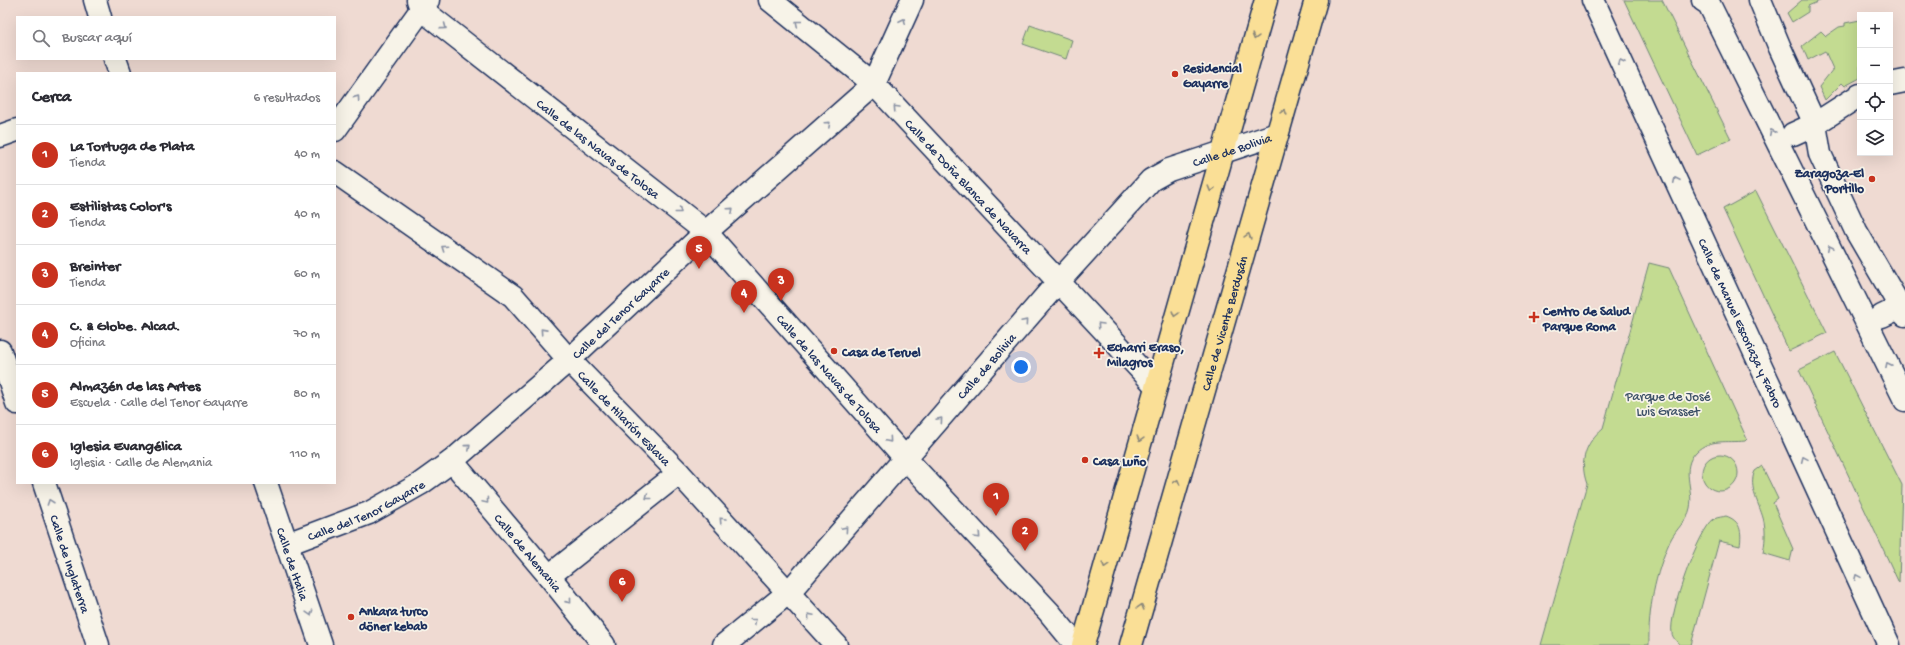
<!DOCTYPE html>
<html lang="es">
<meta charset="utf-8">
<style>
body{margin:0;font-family:"Gochi Hand",sans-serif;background:#f7f7f7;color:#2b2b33}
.controls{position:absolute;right:12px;top:12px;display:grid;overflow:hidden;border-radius:0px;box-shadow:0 4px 16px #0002}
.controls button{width:36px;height:36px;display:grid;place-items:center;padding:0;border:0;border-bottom:1px solid #e1e1e2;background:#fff;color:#2b2b33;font:20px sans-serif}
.you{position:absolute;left:1021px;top:367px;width:14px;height:14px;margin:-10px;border:3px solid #fff;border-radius:50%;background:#1a73e8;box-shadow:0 0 0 6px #1a73e833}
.badge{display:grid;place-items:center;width:26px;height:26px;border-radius:50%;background:#c8321e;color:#fff;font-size:13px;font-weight:700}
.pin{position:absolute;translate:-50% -33px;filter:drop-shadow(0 1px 2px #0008)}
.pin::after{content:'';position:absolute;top:21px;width:14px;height:12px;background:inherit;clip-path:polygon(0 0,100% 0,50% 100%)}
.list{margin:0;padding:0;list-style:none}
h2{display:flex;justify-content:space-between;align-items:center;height:52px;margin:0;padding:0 16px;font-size:17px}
h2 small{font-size:13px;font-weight:400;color:#7c7c81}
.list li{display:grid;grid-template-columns:26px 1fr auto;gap:12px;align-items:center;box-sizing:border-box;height:60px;padding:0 16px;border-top:1px solid #e1e1e2}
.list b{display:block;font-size:15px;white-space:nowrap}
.list p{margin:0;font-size:13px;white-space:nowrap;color:#7c7c81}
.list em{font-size:13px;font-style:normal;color:#7c7c81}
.icon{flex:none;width:22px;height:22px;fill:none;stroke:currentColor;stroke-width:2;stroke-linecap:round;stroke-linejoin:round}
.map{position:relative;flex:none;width:1905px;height:645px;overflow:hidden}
.search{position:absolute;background:#fff;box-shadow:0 4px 16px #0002;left:16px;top:16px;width:320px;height:44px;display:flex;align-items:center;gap:10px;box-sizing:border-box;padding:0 14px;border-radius:0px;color:#7c7c81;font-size:15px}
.panel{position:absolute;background:#fff;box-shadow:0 4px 16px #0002;left:16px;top:72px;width:320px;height:412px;border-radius:0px}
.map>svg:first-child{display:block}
.green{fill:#c3db91;stroke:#6f8578}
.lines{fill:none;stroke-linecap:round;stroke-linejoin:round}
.minor-casing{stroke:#1b2f5e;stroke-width:25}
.major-casing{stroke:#1b2f5e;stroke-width:25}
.minor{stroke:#f7f3e8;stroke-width:22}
.major{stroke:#fadf96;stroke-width:22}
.oneway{stroke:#8991a3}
.oneway2{stroke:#8a877a}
.poi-dot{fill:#c8321e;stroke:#f7f3e8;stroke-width:1.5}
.labels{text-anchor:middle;stroke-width:3.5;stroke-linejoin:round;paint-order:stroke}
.poi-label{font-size:13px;font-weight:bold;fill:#1b2f5e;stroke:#f7f3e8;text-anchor:start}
.street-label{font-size:13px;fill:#1b2f5e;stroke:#f7f3e8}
.park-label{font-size:13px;fill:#3d5168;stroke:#f7f3e8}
</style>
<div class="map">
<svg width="1905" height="645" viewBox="0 0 1905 645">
<rect width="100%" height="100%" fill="#efdad2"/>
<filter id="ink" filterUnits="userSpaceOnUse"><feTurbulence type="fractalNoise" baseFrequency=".025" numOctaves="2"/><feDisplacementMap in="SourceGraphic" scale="8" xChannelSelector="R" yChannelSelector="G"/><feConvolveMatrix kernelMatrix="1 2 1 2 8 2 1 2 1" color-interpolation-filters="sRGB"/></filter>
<g filter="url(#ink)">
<!-- green -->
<g class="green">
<path d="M1624,0H1662L1731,139L1697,155Z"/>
<path d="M1802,0H1822L1808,6V12L1792,22L1787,13Z"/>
<path d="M1860,20V78L1845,86L1842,83L1825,100L1819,87L1833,69L1825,51L1808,60L1802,46L1821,31L1826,36L1839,27L1845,26V23Z"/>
<path d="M1030,25L1072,40L1066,59L1023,44Z"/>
<path d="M1756,191L1827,333L1789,351L1723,209Z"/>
<path d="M1649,263L1669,268L1747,439L1745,441C1727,443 1710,438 1696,452C1680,469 1694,488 1690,508C1688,520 1675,530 1670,541C1655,574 1648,610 1649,645H1541L1587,484C1579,462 1585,443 1603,428Z"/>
<path d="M1835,352L1902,485L1899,583L1799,370Z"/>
<circle cx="1720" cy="473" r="18"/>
<path d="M1762,466L1778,499L1773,503L1793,549L1790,561L1763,553C1765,543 1766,533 1764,522C1761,506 1747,487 1755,471Z"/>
<path d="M1726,516C1741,521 1742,532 1740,546L1719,541L1691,645H1680C1677,642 1672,637 1672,633C1668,615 1699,528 1714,519C1718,517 1723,517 1726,516Z"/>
</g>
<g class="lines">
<!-- minor casing -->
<g class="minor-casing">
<g id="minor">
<path d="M95,0L100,17"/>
<path id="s1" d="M418,0L421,9L706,232L906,459L1049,612L1076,645"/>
<path id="s2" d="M770,0L874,84L1155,385"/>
<path id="s3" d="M1593,0L1889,645"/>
<path d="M1703,0L1709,4L1905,400"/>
<path d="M1760,0L1780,48L1815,124L1820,154L1856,231L1905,315"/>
<path d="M115,59L120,73"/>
<path d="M1890,84L1905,81"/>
<path d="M335,130L428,0"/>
<path d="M1793,134L1815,124L1860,95"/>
<path d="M0,136L17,130"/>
<path id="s4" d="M335,172L513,296L569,360L679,473L836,645"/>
<path d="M1882,316L1905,305"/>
<path d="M0,351L17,403"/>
<path id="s5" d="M452,461L549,576L604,645"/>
<path id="s6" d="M44,483L98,645"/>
<path id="s7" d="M266,483L321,645"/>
<path id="s8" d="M287,544L369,513L420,484L452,461L569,360L706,232L874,84L912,0"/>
<path d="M549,576L679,473"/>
<path id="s9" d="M724,645L789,592L1059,281L1151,180L1169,170L1277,134"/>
</g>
</g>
<!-- major casing -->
<g class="major-casing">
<g id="major">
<path d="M1083,645L1266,0"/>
<path id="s10" d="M1131,645L1316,0"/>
</g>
</g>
<!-- minor -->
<use href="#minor" class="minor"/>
<!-- major -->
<use href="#major" class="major"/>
</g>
<!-- one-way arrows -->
<defs><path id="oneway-chevron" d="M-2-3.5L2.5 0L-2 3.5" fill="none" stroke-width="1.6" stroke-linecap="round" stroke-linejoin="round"/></defs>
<g class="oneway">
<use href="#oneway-chevron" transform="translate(903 21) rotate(-65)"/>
<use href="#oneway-chevron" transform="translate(798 23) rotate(-141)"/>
<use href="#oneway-chevron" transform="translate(444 27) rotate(37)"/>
<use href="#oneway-chevron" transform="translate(1621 62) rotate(-115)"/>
<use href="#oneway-chevron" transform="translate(357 98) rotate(-55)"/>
<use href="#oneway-chevron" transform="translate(896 108) rotate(-133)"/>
<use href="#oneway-chevron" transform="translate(828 124) rotate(-42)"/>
<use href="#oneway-chevron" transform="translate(1772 132) rotate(-116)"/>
<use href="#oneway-chevron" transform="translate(1676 180) rotate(-115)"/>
<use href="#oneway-chevron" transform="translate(731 210) rotate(-42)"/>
<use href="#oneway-chevron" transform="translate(679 211) rotate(38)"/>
<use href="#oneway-chevron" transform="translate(444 248) rotate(-146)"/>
<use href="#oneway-chevron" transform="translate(1830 248) rotate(-116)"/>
<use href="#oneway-chevron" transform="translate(1025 322) rotate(-49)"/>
<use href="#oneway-chevron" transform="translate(1100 325) rotate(-133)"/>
<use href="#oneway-chevron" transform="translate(543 331) rotate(-132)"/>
<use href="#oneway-chevron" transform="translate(1888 365) rotate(-116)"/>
<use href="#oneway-chevron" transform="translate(940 420) rotate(-49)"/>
<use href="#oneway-chevron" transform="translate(889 440) rotate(49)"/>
<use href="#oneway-chevron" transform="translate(468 447) rotate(-41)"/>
<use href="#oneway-chevron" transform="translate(1804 459) rotate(-114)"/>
<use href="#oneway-chevron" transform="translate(648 497) rotate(142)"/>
<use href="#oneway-chevron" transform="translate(486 501) rotate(50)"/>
<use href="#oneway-chevron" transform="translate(50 502) rotate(-109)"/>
<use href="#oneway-chevron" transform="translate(722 520) rotate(-133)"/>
<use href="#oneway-chevron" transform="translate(845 529) rotate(-49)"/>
<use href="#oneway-chevron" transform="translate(978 536) rotate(47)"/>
<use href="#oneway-chevron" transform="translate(1857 577) rotate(-114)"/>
<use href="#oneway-chevron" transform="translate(569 601) rotate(51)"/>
<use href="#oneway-chevron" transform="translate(310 613) rotate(72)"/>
<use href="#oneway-chevron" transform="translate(810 616) rotate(-131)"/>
<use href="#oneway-chevron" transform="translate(754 621) rotate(-39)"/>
</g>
<g class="oneway2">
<use href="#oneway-chevron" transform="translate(1255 37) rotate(106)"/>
<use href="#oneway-chevron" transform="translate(1284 112) rotate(-74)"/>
<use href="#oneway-chevron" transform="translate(1211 189) rotate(106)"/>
<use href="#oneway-chevron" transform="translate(1248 236) rotate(-74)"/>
<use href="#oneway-chevron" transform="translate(1175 314) rotate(106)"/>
<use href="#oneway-chevron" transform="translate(1140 439) rotate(106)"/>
<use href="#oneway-chevron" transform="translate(1177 482) rotate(-74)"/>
<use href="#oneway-chevron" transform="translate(1105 565) rotate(106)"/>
<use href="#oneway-chevron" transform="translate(1141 607) rotate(-74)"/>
</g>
</g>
<!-- markers -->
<g class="poi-dot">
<circle cx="1175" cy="74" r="4"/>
<circle cx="1872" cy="179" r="4"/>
<path d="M1532 311h4v4h4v4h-4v4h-4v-4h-4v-4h4z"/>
<circle cx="834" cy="351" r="4"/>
<path d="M1097 347h4v4h4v4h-4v4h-4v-4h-4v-4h4z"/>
<circle cx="1085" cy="460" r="4"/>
<circle cx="351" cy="617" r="4"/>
</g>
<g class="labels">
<!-- poi labels -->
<g class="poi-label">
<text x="1183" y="72">Residencial<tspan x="1183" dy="15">Gayarre</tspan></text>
<text x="1864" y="177" text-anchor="end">Zaragoza-El<tspan x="1864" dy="15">Portillo</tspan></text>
<text x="1543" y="315">Centro de Salud<tspan x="1543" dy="15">Parque Roma</tspan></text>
<text x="1107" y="351">Echarri Eraso,<tspan x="1107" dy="15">Milagros</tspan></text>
<text x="842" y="356">Casa de Teruel</text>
<text x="1093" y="465">Casa Luño</text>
<text x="359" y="615">Ankara turco<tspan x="359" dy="15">döner kebab</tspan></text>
</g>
<!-- street labels -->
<g class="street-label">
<text dy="5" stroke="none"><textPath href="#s1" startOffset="235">Calle de las Navas de Tolosa</textPath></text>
<text dy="5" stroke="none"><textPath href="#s9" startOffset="719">Calle de Bolivia</textPath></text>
<text dy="5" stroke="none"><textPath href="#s2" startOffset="273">Calle de Doña Blanca de Navarra</textPath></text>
<text dy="5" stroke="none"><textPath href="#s8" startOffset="410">Calle del Tenor Gayarre</textPath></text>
<text dy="5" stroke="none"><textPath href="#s10" startOffset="335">Calle de Vicente Berdusán</textPath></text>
<text dy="5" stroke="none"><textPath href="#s3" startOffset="355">Calle de Manuel Escoriaza y Fabro</textPath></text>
<text dy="5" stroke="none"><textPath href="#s9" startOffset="384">Calle de Bolivia</textPath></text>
<text dy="5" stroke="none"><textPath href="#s1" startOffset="559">Calle de las Navas de Tolosa</textPath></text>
<text dy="5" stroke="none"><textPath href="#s4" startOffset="382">Calle de Hilarión Eslava</textPath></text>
<text dy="5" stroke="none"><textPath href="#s8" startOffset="86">Calle del Tenor Gayarre</textPath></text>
<text dy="5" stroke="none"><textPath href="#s5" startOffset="119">Calle de Alemania</textPath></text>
<text dy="5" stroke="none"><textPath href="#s6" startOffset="85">Calle de Inglaterra</textPath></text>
<text dy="5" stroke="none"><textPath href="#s7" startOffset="85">Calle de Italia</textPath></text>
</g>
<!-- park labels -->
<g class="park-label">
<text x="1668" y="400">Parque de José<tspan x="1668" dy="15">Luis Grasset</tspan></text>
</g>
</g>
</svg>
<div class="controls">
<button>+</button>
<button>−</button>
<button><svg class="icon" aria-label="locate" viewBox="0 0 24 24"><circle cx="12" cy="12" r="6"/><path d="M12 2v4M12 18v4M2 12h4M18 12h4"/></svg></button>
<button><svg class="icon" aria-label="layers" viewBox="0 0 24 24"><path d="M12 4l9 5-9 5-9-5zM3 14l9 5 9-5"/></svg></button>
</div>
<div class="you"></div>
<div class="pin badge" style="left:996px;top:516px">1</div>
<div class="pin badge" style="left:1025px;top:551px">2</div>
<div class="pin badge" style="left:781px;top:301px">3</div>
<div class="pin badge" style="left:744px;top:313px">4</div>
<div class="pin badge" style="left:699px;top:269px">5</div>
<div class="pin badge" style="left:622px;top:602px">6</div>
<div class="search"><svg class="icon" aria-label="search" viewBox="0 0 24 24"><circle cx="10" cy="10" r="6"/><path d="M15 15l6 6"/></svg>Buscar aquí</div>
<section class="panel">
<h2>Cerca<small>6 resultados</small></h2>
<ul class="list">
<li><span class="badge">1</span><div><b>La Tortuga de Plata</b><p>Tienda</p></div><em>40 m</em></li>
<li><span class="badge">2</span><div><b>Estilistas Color's</b><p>Tienda</p></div><em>40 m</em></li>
<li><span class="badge">3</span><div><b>Breinter</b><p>Tienda</p></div><em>60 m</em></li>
<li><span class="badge">4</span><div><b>C. &amp; Globe. Alcad.</b><p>Oficina</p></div><em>70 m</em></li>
<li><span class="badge">5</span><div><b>Almazén de las Artes</b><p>Escuela · Calle del Tenor Gayarre</p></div><em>80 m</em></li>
<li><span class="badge">6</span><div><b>Iglesia Evangélica</b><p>Iglesia · Calle de Alemania</p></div><em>110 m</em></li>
</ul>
</section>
</div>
